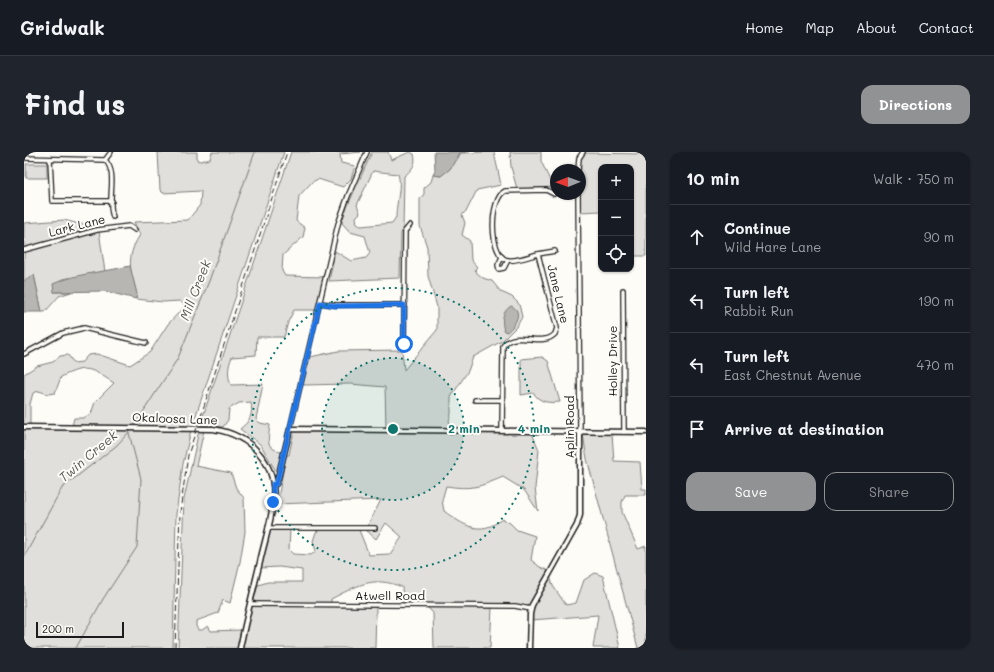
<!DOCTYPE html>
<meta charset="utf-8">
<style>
body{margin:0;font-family:Mali,sans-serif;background:#20242c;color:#f1f3f6}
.controls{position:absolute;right:12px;top:12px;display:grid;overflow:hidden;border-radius:8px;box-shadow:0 1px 3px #0004}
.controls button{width:36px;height:36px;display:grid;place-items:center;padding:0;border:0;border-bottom:1px solid #363941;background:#171b24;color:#f1f3f6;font:20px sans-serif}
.compass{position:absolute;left:526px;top:12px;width:36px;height:36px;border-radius:50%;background:#171b24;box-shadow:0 1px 3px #0004;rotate:269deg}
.scale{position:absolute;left:12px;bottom:10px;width:88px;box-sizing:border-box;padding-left:4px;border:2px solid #1c1c1c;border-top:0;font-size:11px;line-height:14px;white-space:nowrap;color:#1c1c1c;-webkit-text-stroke:3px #fdfcf7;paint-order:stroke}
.stop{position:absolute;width:12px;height:12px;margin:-9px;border:3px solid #1a73e8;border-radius:50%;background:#fff}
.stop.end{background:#1a73e8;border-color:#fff;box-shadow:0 1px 4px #0008}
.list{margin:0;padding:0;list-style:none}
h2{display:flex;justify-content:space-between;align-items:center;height:52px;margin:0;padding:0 16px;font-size:17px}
h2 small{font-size:13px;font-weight:400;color:#9ea1a6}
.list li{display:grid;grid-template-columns:26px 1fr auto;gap:12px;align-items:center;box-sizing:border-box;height:64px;padding:0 16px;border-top:1px solid #363941}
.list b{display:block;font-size:15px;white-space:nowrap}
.list p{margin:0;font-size:13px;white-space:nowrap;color:#9ea1a6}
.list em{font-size:13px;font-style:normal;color:#9ea1a6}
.actions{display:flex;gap:8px;padding:12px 16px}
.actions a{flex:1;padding:9px 0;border:1px solid #919294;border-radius:12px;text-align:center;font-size:14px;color:#919294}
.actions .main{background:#919294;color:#fff}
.icon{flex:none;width:22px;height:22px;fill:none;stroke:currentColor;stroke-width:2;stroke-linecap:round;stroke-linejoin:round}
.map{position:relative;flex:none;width:622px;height:496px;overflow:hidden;border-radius:12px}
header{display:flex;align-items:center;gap:24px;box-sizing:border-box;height:56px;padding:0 20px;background:#171b24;border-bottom:1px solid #363941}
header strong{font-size:19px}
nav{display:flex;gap:22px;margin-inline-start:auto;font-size:14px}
.intro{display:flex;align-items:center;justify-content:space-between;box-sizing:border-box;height:96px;padding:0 24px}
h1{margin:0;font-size:28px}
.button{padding:10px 18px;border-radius:12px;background:#919294;color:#fff;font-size:14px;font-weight:700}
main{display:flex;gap:24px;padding:0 24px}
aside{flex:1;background:#171b24;border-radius:12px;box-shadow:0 1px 3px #0004}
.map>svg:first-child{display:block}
.green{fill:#e0dfdb;stroke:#7e7e7c;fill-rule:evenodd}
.water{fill:#b7b6b2;stroke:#797876}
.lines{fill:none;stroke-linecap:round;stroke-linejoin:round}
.stream{stroke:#797876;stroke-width:1}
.minor-casing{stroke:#1c1c1c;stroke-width:6}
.tertiary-casing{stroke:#1c1c1c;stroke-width:7}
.minor{stroke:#fdfcf7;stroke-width:3.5}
.tertiary{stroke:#fdfcf7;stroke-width:4}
.rail{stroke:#1c1c1c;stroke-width:1;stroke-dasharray:6 3;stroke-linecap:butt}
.route{stroke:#1a73e8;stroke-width:5}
.ring{fill:none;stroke:#0f766e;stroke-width:2;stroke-dasharray:2 4}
.labels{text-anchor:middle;stroke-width:4;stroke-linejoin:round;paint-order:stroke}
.street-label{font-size:12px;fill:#1c1c1c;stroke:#fdfcf7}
.water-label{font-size:13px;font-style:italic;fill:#5a5a58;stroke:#fdfcf7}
.centre{fill:#0f766e;stroke:#fdfcf7;stroke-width:2}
.ring-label{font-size:12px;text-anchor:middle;font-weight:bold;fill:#0f766e;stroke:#fdfcf7;stroke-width:4;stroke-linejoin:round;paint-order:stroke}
</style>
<header>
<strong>Gridwalk</strong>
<nav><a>Home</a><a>Map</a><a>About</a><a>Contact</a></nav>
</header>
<div class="intro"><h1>Find us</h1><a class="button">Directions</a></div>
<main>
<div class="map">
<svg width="622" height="496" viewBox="0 0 622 496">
<rect width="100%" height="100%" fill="#fdfcf7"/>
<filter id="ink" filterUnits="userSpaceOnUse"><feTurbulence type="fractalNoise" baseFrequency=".025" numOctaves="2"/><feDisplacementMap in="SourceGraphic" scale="8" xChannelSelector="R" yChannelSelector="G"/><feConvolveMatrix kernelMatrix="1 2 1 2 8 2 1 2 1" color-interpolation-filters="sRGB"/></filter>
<g filter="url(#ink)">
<!-- green -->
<g class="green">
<path d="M134,0H173V8L176,9L186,7L188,0H260L168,275L48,274L50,266H59L67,262L71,250L90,231C66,216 63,212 37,225L31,241L24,242L15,239L9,241L6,252V273H0V222L13,214L29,210L36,204L44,203L50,211L58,210L64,203L73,202L106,213L126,200L144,172L161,154L156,149L139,150L112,147C113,140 111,135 109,128C104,111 106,98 116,83L110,70L164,68L176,53L177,39L139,41L136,38Z"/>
<path d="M267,0H337L316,2L317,11L331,14L327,27L319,35L294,27L288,30L275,44L272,69L281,76L279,85L259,103L258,119L261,124L300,125L292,158H270L264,170L260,185H233L232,203L208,205C204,214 203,223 207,233L239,232L232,267L236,271L246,273C244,290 241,295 259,301L254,323L237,293L216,277C226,269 229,263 227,250L215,251L205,257L204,268L199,275L176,273Z"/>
<path d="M348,0H364L367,8L386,0L390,2C393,12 388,18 380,24L379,78L377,81L376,126L305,129L311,99L327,109L342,106L346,101L341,84L326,80L318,71L319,64ZM349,19L374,22C378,34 372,51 372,65L368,71L337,74L333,72L332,65L336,61L333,53Z"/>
<path d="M470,0L477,33L453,38L443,58L438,63L441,71L438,83L446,89L447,108L453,115L451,117L452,120L459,126L468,129L477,140L488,145L495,152L498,165L493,174L478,189L449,205L444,219L427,245V262L425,269L428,276L362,277L361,235L326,232L279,233L286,205L314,199L378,198L380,218L413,178V155L404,124L403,95L396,74V47L400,42V36L407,30L409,23L417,24L435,5L436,1Z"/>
<path d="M486,0H517V9L529,35L493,37L487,15Z"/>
<path d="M560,1L622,2V104H607V15H577V59L556,60V10Z"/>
<rect x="2" y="12" width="21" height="14"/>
<path d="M40,68L55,72L74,71L75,76L0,97V71Z"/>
<path d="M75,79L81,120L38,127L30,140H47L35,144L21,160H18L10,123L0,129V100Z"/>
<path d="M518,205L524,209L536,250C524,251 517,251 509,241L497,243V207Z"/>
<path d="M0,276L167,278L159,312L152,362L149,496H0Z"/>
<path d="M175,278H180L172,314L207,321L212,336L220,346L221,380L216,410L206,451L199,448L194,461L172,469V474L174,478H178L184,474L187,479L217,478L214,496H154L160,347Z"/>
<path d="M270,279L508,281L515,298L511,336L514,359L500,338L479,325C455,335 448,338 422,334L418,348L420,359C439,373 456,385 478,367L486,371L493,378L511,384L507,408L516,415L523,418L524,421L506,455L491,453L379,451L378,435C348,423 333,434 307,447V452L229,451L234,433L244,430H278V418L255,415L236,416L245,378L266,377L265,398L269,402L287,403L292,399L289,389L292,380L298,377L335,378L345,403L366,402L378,385L362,371L352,387L342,378H352V375H343L357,348L253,352L262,303H265Z"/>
<path d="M559,282H588L590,309L616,310L618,337H622V343H601L598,350V360L614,397L622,394V496H614L563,307Z"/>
<path d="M571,421L579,424L596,496H569L574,463L507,468L510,454L526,424L529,434L542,453L552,451L560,428Z"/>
<path d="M228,454L352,455L351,496H217Z"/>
<path d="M403,455L468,456L466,496H410L409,461Z"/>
</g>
<!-- water -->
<g class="water">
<path d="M410,0H442L436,1L426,17L417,24L409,23L411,18Z"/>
<path d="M106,114L113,142L112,147L80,139L30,140L29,132C53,121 81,120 106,114Z"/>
<path d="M10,123L18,160H0V129Z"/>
<path d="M487,154C500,159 491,174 483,180L480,179C477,168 478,160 487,154Z"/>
</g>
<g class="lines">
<!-- stream -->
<g class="stream">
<path d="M110,274L154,206L185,129L231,0"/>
<path d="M0,405L38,336L92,294L107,278"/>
<path d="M52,496L79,447L113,395L117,327L105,281"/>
</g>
<!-- minor casing -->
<g class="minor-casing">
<g id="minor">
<path d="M0,6L81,8"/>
<path d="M26,7L28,49H88"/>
<path d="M81,8C95,22 82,48 89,65"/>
<path d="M81,8L87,0"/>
<path d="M554,18L555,6L559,0"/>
<path d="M554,42L556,280"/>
<path d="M0,98L73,78L105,74L111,78"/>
<path d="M514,102L531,99"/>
<path d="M478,105L474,113L475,117L480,116L484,108"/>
<path d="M599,138L600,280"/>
<path d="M296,151L312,153H381"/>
<path d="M380,192L381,79L386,73"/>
<path d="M0,202L39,181L60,176L122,191"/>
<path d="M451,248H478"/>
<path d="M266,277L314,72L324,44L343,0"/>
<path d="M478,279L479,194C491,177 518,196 531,182L533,176L514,102C506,104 491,110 483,108C465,103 465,47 481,39L522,38L530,42"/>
<path d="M244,376H351"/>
<path d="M226,452L491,454L507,457"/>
</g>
</g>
<!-- tertiary casing -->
<g class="tertiary-casing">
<g id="tertiary">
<path d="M0,275L189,277C227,283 254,311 249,351C247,371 240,391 236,410C229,439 222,467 216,496"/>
<path d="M249,332H252L254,326L266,277L622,280"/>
<path d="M505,496L506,462L508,453L553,373L556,363V280"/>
</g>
</g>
<!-- minor -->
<use href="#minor" class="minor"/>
<!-- tertiary -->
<use href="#tertiary" class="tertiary"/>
<!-- rail -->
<path class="rail" d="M151,496L156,360L164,303L263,0"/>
</g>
</g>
<g class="lines" filter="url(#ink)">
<!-- route -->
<path class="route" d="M249,350V332H252L254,326L296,151L312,154L380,153V192"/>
</g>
<!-- distance rings -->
<circle cx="369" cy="277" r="71" fill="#0f766e" fill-opacity=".12"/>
<g class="ring">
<circle cx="369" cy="277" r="71"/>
<circle cx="369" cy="277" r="141"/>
</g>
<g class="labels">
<!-- street labels -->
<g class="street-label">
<text transform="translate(53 74) rotate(-14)" y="4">Lark Lane</text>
<text transform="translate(534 142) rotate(77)" y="4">Jane Lane</text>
<text transform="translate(589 209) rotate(-90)" y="4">Holley Drive</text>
<text transform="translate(151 267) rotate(2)" y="4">Okaloosa Lane</text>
<text transform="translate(546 275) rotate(-90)" y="4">Aplin Road</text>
<text x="366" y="448">Atwell Road</text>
</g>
<!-- water labels -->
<g class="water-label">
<text transform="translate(171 138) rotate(-69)" y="5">Mill Creek</text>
<text transform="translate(64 304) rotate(-40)" y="5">Twin Creek</text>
</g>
</g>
<circle cx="369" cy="277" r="6" class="centre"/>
<g class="ring-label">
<text x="440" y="281">2 min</text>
<text x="510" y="281">4 min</text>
</g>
</svg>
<div class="controls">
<button>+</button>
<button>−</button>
<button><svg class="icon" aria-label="locate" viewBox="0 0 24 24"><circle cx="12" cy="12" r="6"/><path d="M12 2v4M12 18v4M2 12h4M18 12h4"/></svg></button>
</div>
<svg class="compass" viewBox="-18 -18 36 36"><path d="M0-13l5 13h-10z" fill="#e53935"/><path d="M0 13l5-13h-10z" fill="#9ea1a6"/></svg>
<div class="scale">200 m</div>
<div class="stop" style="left:380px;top:192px"></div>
<div class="stop end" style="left:249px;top:350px"></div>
</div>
<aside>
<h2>10 min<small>Walk · 750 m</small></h2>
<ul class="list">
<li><svg class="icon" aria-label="ahead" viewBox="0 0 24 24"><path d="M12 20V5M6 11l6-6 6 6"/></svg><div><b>Continue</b><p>Wild Hare Lane</p></div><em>90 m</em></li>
<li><svg class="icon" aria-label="left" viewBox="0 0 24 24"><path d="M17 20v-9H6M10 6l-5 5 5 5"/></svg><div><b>Turn left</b><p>Rabbit Run</p></div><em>190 m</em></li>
<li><svg class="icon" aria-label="left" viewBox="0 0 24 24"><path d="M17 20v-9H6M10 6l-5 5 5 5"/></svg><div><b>Turn left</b><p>East Chestnut Avenue</p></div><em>470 m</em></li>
<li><svg class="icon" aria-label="arrive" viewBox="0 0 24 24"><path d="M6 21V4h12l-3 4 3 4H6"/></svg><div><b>Arrive at destination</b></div></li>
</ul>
<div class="actions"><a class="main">Save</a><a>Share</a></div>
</aside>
</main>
